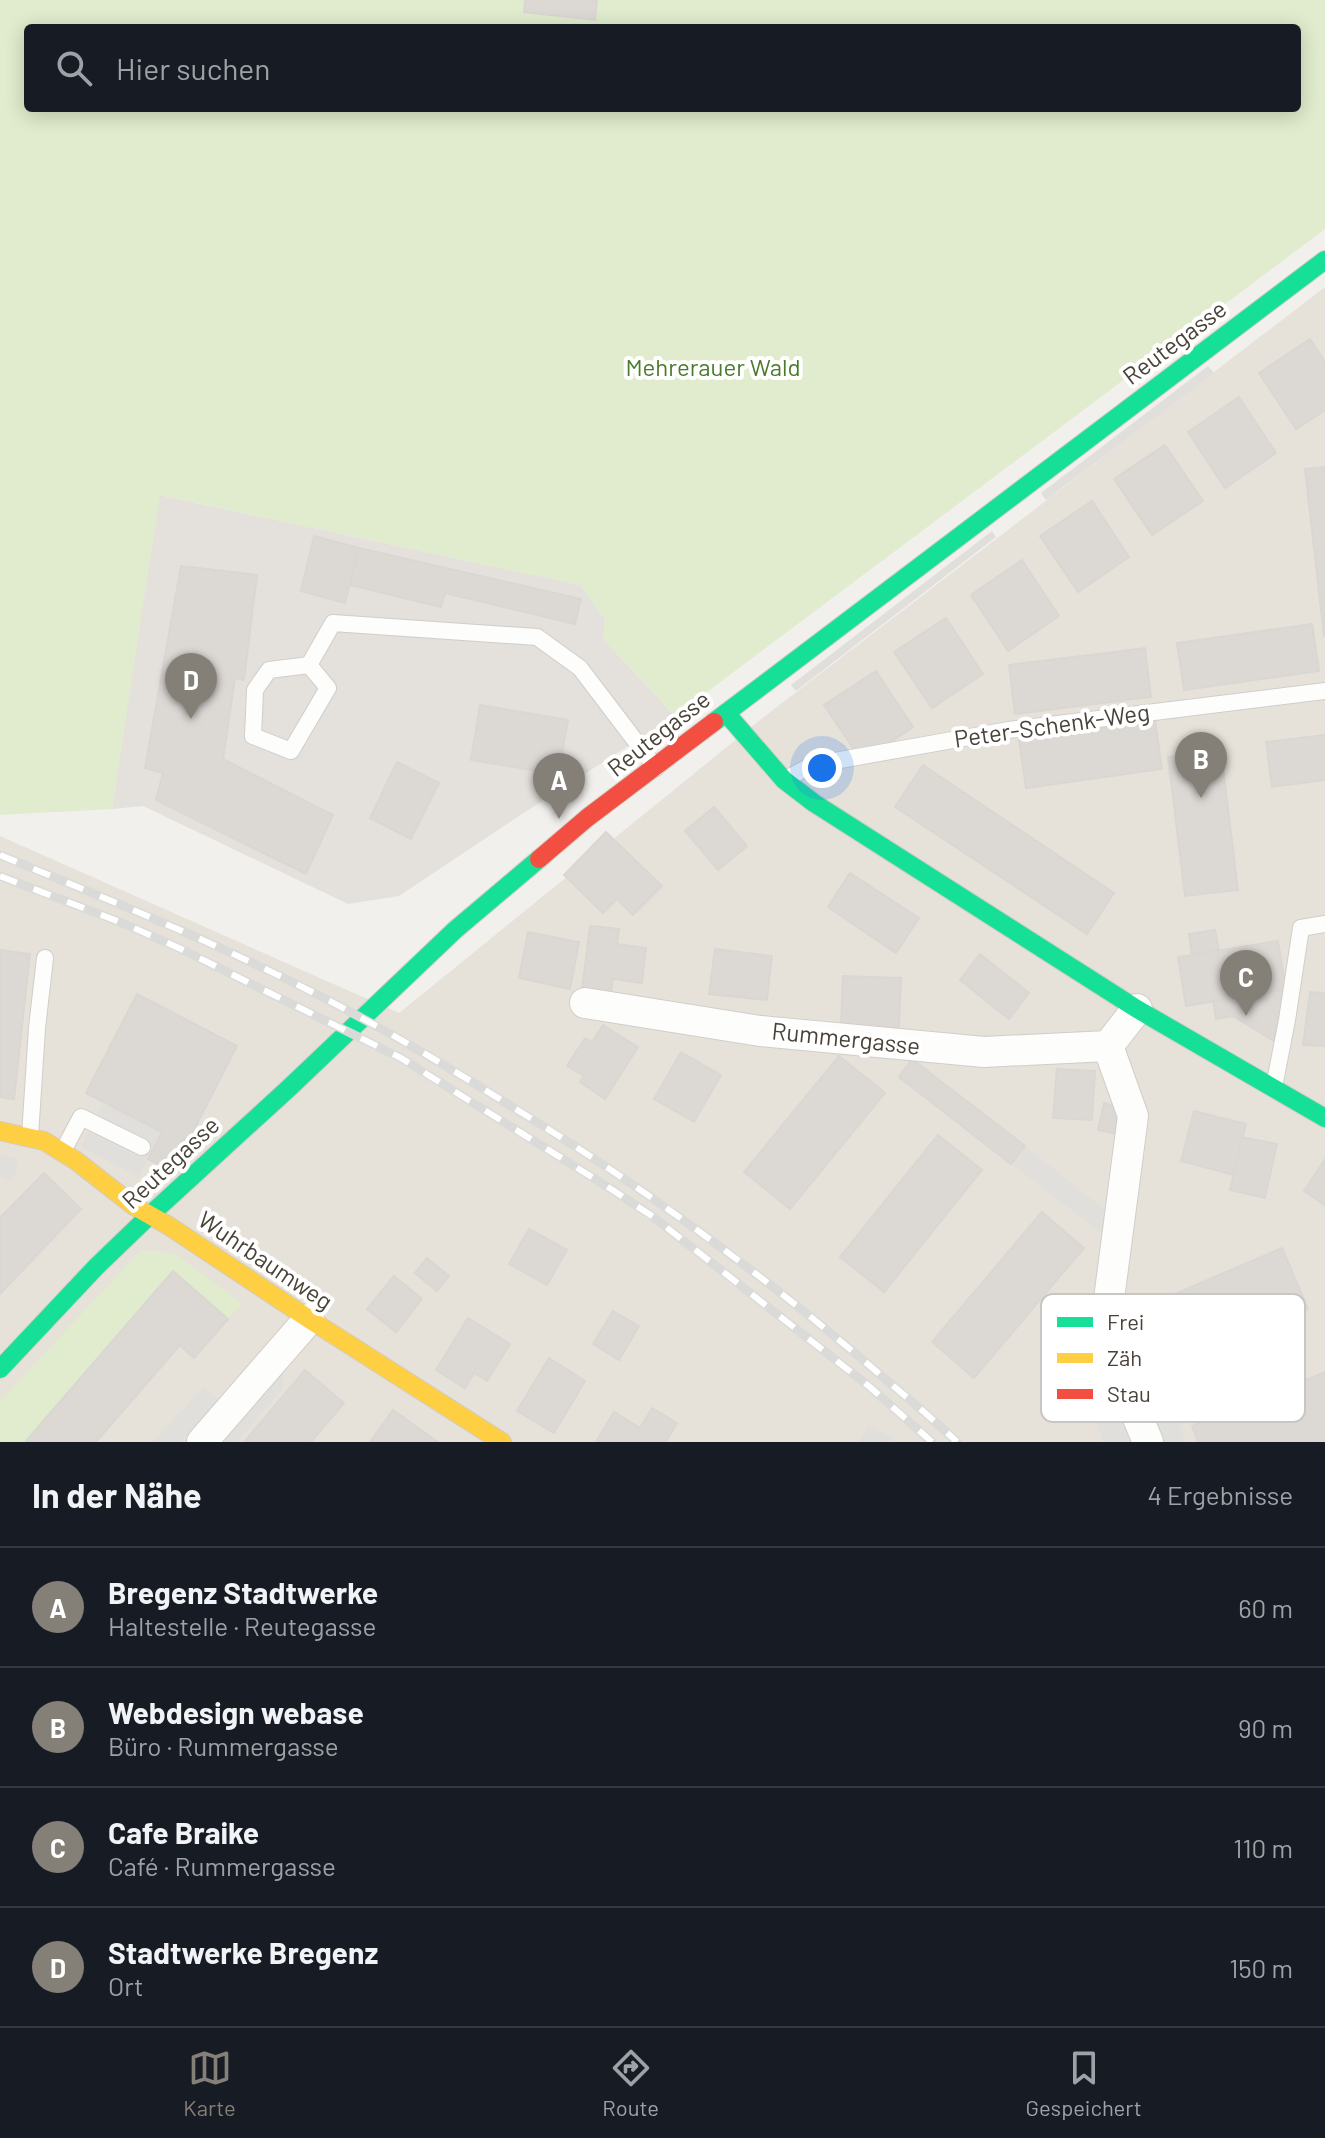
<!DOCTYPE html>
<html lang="de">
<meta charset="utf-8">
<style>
body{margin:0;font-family:Barlow,sans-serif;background:#242831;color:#f1f3f6}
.you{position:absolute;left:822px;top:768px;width:28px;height:28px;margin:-20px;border:6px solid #fff;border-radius:50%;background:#1a73e8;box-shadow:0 0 0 12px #1a73e833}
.badge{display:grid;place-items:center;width:52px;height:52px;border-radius:50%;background:#847f77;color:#fff;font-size:26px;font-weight:700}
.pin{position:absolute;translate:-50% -66px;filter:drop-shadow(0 2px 4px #0008)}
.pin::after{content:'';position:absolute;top:42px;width:28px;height:24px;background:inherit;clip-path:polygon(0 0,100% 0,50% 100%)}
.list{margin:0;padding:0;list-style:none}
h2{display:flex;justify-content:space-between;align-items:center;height:104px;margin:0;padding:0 32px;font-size:34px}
h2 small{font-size:26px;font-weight:400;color:#9ea1a6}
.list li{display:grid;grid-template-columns:52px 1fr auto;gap:24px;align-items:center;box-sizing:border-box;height:120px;padding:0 32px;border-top:2px solid #363941}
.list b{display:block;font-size:30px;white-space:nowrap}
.list p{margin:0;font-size:26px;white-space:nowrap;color:#9ea1a6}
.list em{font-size:26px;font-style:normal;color:#9ea1a6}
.icon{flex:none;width:44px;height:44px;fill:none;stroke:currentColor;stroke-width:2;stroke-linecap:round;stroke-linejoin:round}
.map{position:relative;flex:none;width:1325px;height:1442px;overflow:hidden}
.search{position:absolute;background:#171b24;box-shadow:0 4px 20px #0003;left:24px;right:24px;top:24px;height:88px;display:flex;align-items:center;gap:20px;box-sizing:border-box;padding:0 28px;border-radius:8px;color:#9ea1a6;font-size:30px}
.sheet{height:584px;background:#171b24}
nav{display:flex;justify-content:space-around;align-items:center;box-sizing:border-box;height:112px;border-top:2px solid #363941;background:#171b24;font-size:22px;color:#9ea1a6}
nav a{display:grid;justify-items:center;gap:4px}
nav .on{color:#847f77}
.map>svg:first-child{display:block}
.residential{fill:#e6e2da}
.industrial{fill:#e4e0dc}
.green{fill:#e0eccd;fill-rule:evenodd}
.parking{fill:#e1dfdc}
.building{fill:#dcd9d5;stroke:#dad7d3;stroke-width:2}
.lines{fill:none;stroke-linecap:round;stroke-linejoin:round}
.lane-casing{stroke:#d0ceca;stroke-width:18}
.street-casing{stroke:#d0ceca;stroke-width:32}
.fast-casing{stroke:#d1cdc4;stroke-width:20}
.slow-casing{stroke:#d1cdc4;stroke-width:20}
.jam-casing{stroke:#d1cdc4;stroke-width:20}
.lane{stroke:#fdfdfc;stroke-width:16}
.street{stroke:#fdfdfc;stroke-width:30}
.fast{stroke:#16e098;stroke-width:18}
.slow{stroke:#ffcf43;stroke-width:18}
.jam{stroke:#f24e42;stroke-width:18}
.rail-casing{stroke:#dadad9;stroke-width:9}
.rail{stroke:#fff;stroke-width:6;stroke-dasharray:18;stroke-linecap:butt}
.labels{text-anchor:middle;stroke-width:8;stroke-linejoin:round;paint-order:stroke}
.street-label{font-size:24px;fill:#494238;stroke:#fff}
.park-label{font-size:24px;fill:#4a7b2b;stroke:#fff}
.key{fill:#fff;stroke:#c8c6c3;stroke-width:2}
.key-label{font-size:22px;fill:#494238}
</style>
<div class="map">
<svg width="1325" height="1442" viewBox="0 0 1325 1442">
<rect width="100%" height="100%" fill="#f2f0ed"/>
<!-- residential -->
<path class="residential" d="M1325,287V1442H0V836L399,1013L765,716Z"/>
<!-- industrial -->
<path class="industrial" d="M159,495L580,585L605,619L603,639L675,716L519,816L399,896L348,904L143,806L112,809Z"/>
<!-- green -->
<g class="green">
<path d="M0,0H1325V229L675,716L603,639L605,619L580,585L160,495L112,809L0,815ZM28,28H1297V108H28Z"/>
<path d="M140,1251H158L175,1254L243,1304L228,1319L173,1272L27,1440L28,1442H0V1401Z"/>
</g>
<!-- parking -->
<g class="parking">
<path d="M1208,366L1214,373L1046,500L1041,493Z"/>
<path d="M992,531L996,537L796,691L791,685Z"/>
<path d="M103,1103L162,1132L139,1177L81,1147Z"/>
<path d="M1025,1146L1110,1214L1105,1236L1011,1164Z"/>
<path d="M0,1155L18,1158L16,1175L8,1180L0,1177Z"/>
<path d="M1133,1317L1186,1442H1104L1072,1369Z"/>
<path d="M281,1363L284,1387L238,1442H214Z"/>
<path d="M204,1387L219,1400L180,1442H152Z"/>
<path d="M869,1426L892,1437L889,1442H859Z"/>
</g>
<!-- building -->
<g class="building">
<path d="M525,0H597L595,20L524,12Z"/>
<path d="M1310,339L1325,362V410L1296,429L1259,373Z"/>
<path d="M1239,397L1276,453L1225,488L1188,432Z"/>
<path d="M1165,445L1203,501L1152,535L1114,479Z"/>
<path d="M1325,467V636H1324L1305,469Z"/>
<path d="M1092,501L1129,557L1078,592L1040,536Z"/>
<path d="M314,536L359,548L345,603L301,591Z"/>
<path d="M359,548L581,599L575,624L445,593L441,607L350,585Z"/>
<path d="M1022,560L1059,616L1008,651L971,595Z"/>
<path d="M181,566L257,575L244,680L235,678L223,759L333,815L306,874L156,800L163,773L145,768Z"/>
<path d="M946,618L983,674L932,708L894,652Z"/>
<path d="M1312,624L1319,671L1184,690L1177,643Z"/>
<path d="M1145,648L1151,697L1015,714L1009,665Z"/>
<path d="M876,671L913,727L862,761L824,705Z"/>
<path d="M480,705L568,720L558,774L471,760Z"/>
<path d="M1155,721L1162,769L1026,788L1019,740Z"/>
<path d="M1325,735V780L1272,787L1266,742Z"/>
<path d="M1221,751L1238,890L1185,896L1168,757Z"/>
<path d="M397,762L439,783L411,839L370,818Z"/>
<path d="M923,765L1114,893L1087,934L895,807Z"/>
<path d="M714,807L747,846L718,870L685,831Z"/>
<path d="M606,832L662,886L633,915L617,899L603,913L564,875Z"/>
<path d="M850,873L919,918L896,953L828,907Z"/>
<path d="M590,926L619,929L617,944L646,948L642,983L613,979L611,993L582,989Z"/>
<path d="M1215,930L1219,950L1192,955L1189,934Z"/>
<path d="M528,932L579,942L570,989L519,978Z"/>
<path d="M1278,941L1286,989L1186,1006L1178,957Z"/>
<path d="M715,949L772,956L767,1000L709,994Z"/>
<path d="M0,950L30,954L14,1099L0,1097Z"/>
<path d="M980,954L1029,993L1009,1019L960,980Z"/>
<path d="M843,976L901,978L899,1028L841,1027Z"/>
<path d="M1286,989L1274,1041L1233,1016L1216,1019L1213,1001Z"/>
<path d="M1310,992L1325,993V1046L1303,1045Z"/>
<path d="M137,994L237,1046L186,1145L181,1142L167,1169L148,1159L162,1132L86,1093Z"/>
<path d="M603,1025L638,1047L605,1099L580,1082L584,1076L567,1066L585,1038L592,1042Z"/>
<path d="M681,1052L721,1075L694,1122L654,1099Z"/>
<path d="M839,1056L885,1093L790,1209L744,1172Z"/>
<path d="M912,1059L1025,1146L1011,1164L899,1077Z"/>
<path d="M1057,1069L1095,1071L1092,1120L1053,1118Z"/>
<path d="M1104,1103L1123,1108L1117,1134L1098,1130Z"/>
<path d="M1194,1111L1246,1124L1234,1175L1181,1161Z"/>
<path d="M938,1135L982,1170L884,1292L840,1257Z"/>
<path d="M1242,1137L1277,1144L1265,1198L1230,1190Z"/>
<path d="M1325,1159V1205L1304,1191Z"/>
<path d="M44,1173L81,1209L0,1294V1218Z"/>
<path d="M1042,1212L1084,1248L974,1378L932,1342Z"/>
<path d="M529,1229L567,1250L547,1285L509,1264Z"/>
<path d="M1282,1248L1308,1309L1168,1369L1142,1308Z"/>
<path d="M427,1258L449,1276L437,1291L415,1273Z"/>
<path d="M173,1271L228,1319L194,1358L180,1345L96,1442H28L26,1441Z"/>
<path d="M394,1276L422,1299L396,1332L367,1309Z"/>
<path d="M613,1311L639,1326L619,1360L593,1344Z"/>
<path d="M468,1318L510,1344L487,1381L474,1373L465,1388L436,1370Z"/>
<path d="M549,1358L585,1381L554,1433L517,1411Z"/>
<path d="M305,1370L344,1403L311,1442H244Z"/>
<path d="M1325,1372V1440L1321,1442H1198L1192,1426Z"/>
<path d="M652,1408L677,1423L666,1442H596L614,1412L640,1428Z"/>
<path d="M393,1410L438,1442H370Z"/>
</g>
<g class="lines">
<!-- lane casing -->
<g class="lane-casing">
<g id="lane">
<path d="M309,665L328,688L291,751L253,736L255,690L269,670L309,665L333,623L537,637L580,668L656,768"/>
<path d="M786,779L812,765L1009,730L1325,691"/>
<path d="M1274,1087L1287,1020L1301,928L1325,924"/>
<path d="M30,1136L37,1028L45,958"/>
<path d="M63,1151L81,1117L142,1147"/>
</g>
</g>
<!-- street casing -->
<g class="street-casing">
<g id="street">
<path d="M585,1003L760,1031L984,1052L1108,1046"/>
<path d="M1137,1009L1108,1046L1133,1116L1104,1337L1148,1442"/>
<path d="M202,1442L309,1319"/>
</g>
</g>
<!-- fast casing -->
<g class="fast-casing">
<g id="fast">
<path d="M726,713L784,780L814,803L1137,1009L1325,1118"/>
<path d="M714,722L1325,260"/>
<path d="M0,1369L96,1267L150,1215L289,1088L455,930L539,859"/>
</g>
</g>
<!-- slow casing -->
<g class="slow-casing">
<path id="slow" d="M0,1131L44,1141L75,1160L134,1206L169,1226L309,1319L502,1442"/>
</g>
<!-- jam casing -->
<g class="jam-casing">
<path id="jam" d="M539,859L587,818L714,722"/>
</g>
<!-- lane -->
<use href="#lane" class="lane"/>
<!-- street -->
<use href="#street" class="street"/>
<!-- fast -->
<use href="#fast" class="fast"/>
<!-- slow -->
<use href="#slow" class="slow"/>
<!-- jam -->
<use href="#jam" class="jam"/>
<!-- rail casing -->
<g class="rail-casing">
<g id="rail">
<path d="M0,855C104,898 210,940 310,991C380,1026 447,1066 514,1108C645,1188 768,1278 884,1378C909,1399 934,1420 957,1442"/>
<path d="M0,876L125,924L181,949L401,1058L611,1189L652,1216L870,1387L932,1442"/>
</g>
</g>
<!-- rail -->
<use href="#rail" class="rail"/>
</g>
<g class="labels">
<!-- street labels -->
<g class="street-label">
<text transform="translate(1175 343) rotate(-37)" y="8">Reutegasse</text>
<text transform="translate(1052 726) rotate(-8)" y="8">Peter-Schenk-Weg</text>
<text transform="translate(659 734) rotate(-38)" y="8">Reutegasse</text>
<text transform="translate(846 1039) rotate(6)" y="8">Rummergasse</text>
<text transform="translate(171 1163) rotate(-43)" y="8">Reutegasse</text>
<text transform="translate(265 1261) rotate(34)" y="8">Wuhrbaumweg</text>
</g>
<!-- park labels -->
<g class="park-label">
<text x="713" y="376">Mehrerauer Wald</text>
</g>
</g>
<!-- legend -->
<rect x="1041" y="1294" width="264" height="128" rx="12" class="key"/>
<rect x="1057" y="1317" width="36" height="10" fill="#16e098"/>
<rect x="1057" y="1353" width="36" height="10" fill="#ffcf43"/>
<rect x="1057" y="1389" width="36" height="10" fill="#f24e42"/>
<g class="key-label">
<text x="1107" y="1330">Frei</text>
<text x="1107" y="1366">Zäh</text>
<text x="1107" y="1402">Stau</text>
</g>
</svg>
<div class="you"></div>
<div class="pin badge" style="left:559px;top:819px">A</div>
<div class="pin badge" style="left:1201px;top:798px">B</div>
<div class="pin badge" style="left:1246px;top:1016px">C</div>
<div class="pin badge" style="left:191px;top:719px">D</div>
<div class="search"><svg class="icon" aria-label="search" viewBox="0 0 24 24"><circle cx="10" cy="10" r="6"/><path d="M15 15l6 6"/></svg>Hier suchen</div>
</div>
<section class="sheet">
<h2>In der Nähe<small>4 Ergebnisse</small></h2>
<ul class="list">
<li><span class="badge">A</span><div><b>Bregenz Stadtwerke</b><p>Haltestelle · Reutegasse</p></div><em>60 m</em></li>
<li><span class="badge">B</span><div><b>Webdesign webase</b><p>Büro · Rummergasse</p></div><em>90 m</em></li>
<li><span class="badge">C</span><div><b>Cafe Braike</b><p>Café · Rummergasse</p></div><em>110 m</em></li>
<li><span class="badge">D</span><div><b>Stadtwerke Bregenz</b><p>Ort</p></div><em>150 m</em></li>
</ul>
</section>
<nav>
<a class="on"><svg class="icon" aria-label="map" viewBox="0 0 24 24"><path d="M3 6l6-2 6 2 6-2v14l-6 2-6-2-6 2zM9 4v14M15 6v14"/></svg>Karte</a>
<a><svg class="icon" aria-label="directions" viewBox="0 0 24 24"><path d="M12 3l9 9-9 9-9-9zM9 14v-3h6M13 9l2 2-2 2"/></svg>Route</a>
<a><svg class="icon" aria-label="saved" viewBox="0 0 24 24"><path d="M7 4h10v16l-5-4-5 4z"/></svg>Gespeichert</a>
</nav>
